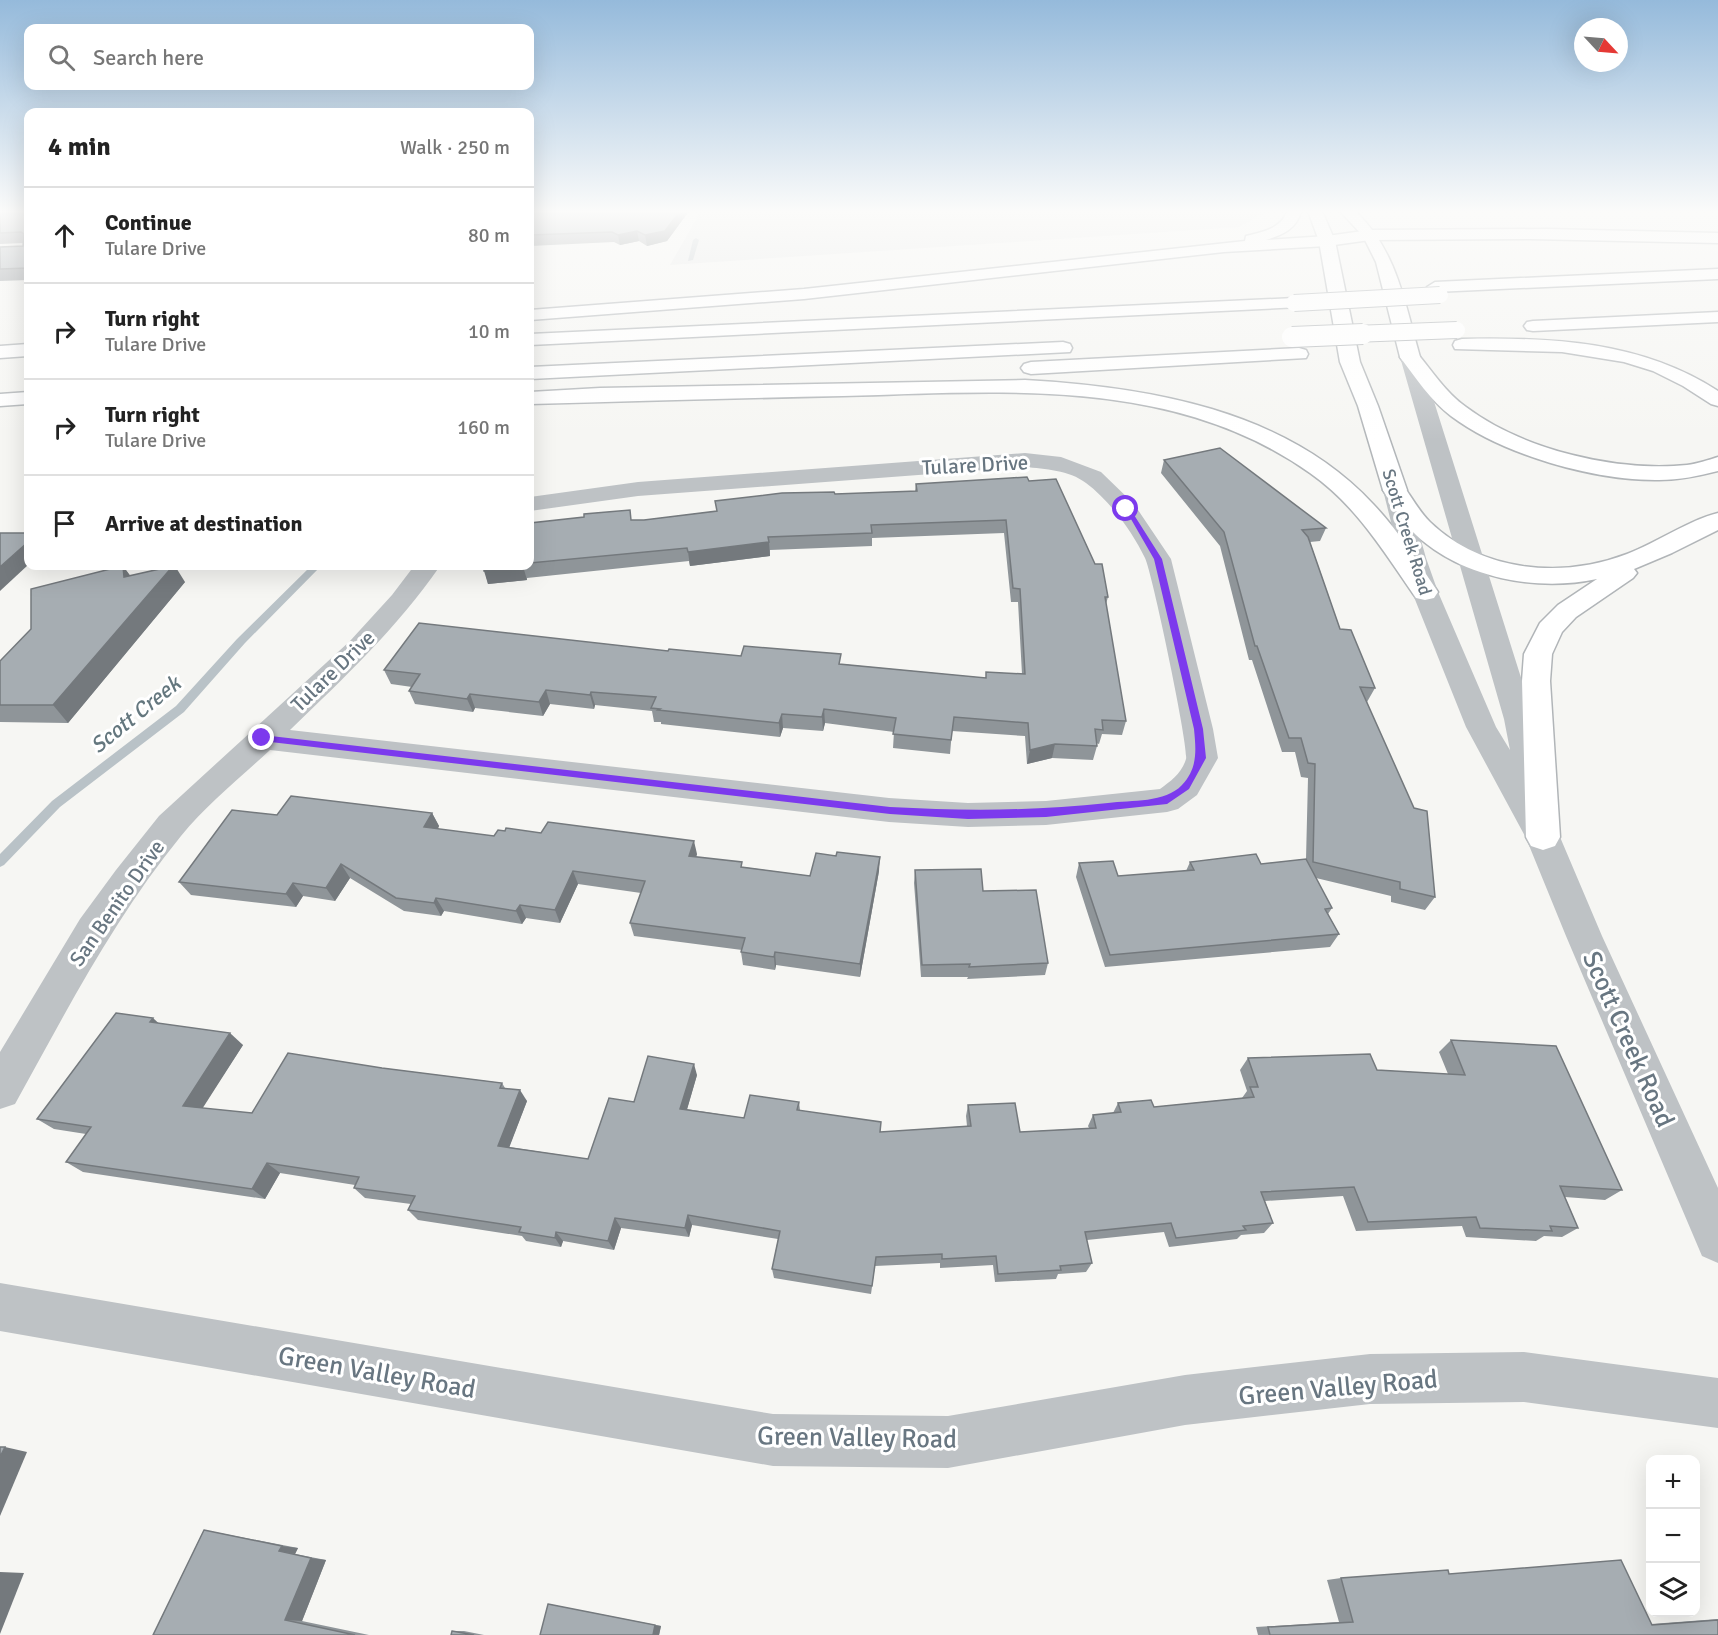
<!DOCTYPE html>
<meta charset="utf-8">
<style>
body{margin:0;font-family:Signika,sans-serif;background:#f2f2f2;color:#222}
.controls{position:absolute;right:18px;bottom:18px;display:grid;overflow:hidden;border-radius:12px;box-shadow:0 6px 24px #0002}
.controls button{width:54px;height:54px;display:grid;place-items:center;padding:0;border:0;border-bottom:2px solid #e0e0e0;background:#fff;color:#222;font:30px sans-serif}
.compass{position:absolute;left:1574px;top:18px;width:54px;height:54px;border-radius:50%;background:#fff;box-shadow:0 6px 24px #0002;rotate:116deg}
.stop{position:absolute;width:18px;height:18px;margin:-14px;border:4px solid #7c3aed;border-radius:50%;background:#fff}
.stop.end{background:#7c3aed;border-color:#fff;box-shadow:0 2px 6px #0008}
.list{margin:0;padding:0;list-style:none}
h2{display:flex;justify-content:space-between;align-items:center;height:78px;margin:0;padding:0 24px;font-size:26px}
h2 small{font-size:20px;font-weight:400;color:#767676}
.list li{display:grid;grid-template-columns:39px 1fr auto;gap:18px;align-items:center;box-sizing:border-box;height:96px;padding:0 24px;border-top:2px solid #e0e0e0}
.list b{display:block;font-size:22px;white-space:nowrap}
.list p{margin:0;font-size:20px;white-space:nowrap;color:#767676}
.list em{font-size:20px;font-style:normal;color:#767676}
.icon{flex:none;width:33px;height:33px;fill:none;stroke:currentColor;stroke-width:2;stroke-linecap:round;stroke-linejoin:round}
.map{position:relative;flex:none;width:1718px;height:1635px;overflow:hidden}
.search{position:absolute;background:#fff;box-shadow:0 6px 24px #0002;left:24px;top:24px;width:510px;height:66px;display:flex;align-items:center;gap:15px;box-sizing:border-box;padding:0 21px;border-radius:12px;color:#767676;font-size:22px}
.panel{position:absolute;background:#fff;box-shadow:0 6px 24px #0002;left:24px;top:108px;width:510px;height:462px;border-radius:12px}
.map>svg:first-child{display:block}
.built{fill:#e7e8e7}
.lines{fill:none;stroke-linecap:round;stroke-linejoin:round}
.stream{fill:#b9c2c7;fill-rule:evenodd}
.major-casing{stroke:#b2b6b9;stroke-width:3}
.highway-casing{stroke:#b1b5b8;stroke-width:3}
.minor{fill:#bec2c5;fill-rule:evenodd}
.major{fill:#fff;fill-rule:evenodd}
.highway{fill:#fff;fill-rule:evenodd}
.highway-bridge-far1-casing{stroke:#b1b5b8;stroke-width:18;stroke-linecap:butt}
.highway-bridge-casing{stroke:#b1b5b8;stroke-width:22;stroke-linecap:butt}
.highway-bridge-far1{stroke:#fff;stroke-width:16}
.highway-bridge{stroke:#fff;stroke-width:20}
.wall{fill:#8f9599}
.shaded-wall{fill:#74797d}
.building{fill:#a6adb2;stroke:#74797d;stroke-width:1.5}
.route{fill:#7c3aed}
.labels{text-anchor:middle;stroke-width:6;stroke-linejoin:round;paint-order:stroke}
.far-street-label{font-size:18px;fill:#687681;stroke:#fff}
.street-label{font-size:21px;fill:#687681;stroke:#fff}
.water-label{font-size:22px;font-style:italic;fill:#64777e;stroke:#fff}
.near-street-label{font-size:26px;fill:#687681;stroke:#fff}
</style>
<div class="map">
<svg width="1718" height="1635" viewBox="0 0 1718 1635">
<rect width="100%" height="100%" fill="#f6f6f3"/>
<!-- built -->
<path class="built" d="M701,211H1268L1239,227L670,265Z"/>
<g class="lines">
<!-- stream -->
<g class="stream">
<path d="M696,238L699,240L693,260L688,261L693,240Z"/>
<path d="M311,566H321L245,643L184,712L60,807L4,865L0,867V854L52,801L176,706L237,639Z"/>
</g>
<!-- major casing -->
<g class="major-casing">
<g id="major">
<path d="M1308,211H1322L1335,241L1360,362L1378,406L1407,490L1403,495L1395,497L1387,495L1383,490L1358,406L1340,362L1319,241Z"/>
<path d="M1340,211H1355C1397,250 1405,304 1420,357L1417,361H1403L1400,357L1376,262L1363,236Z"/>
</g>
</g>
<!-- highway casing -->
<g class="highway-casing">
<g id="highway">
<path d="M1287,211H1301C1297,229 1282,235 1266,240L1327,236L1370,230L1547,229L1718,233V243L1530,239L1370,240L1327,246L1224,252L804,299L530,320V310L804,289L1245,241L1246,236C1261,232 1282,229 1287,211Z"/>
<path d="M1718,269V279L1435,292L1427,287L1435,282Z"/>
<path d="M1294,298L1300,299L1303,303L1300,307L530,345V334Z"/>
<path d="M1718,312V322L1533,331L1527,330L1524,326L1527,322L1533,321Z"/>
<path d="M1462,339C1551,337 1641,341 1718,391V406L1711,404L1683,386L1653,371L1624,362L1562,352L1455,349L1453,345L1455,341Z"/>
<path d="M1063,342L1070,344L1072,348L1070,352L530,379V367Z"/>
<path d="M28,344V356L0,358V346Z"/>
<path d="M1299,348L1306,350L1308,354L1306,358L1031,374L1024,372L1021,368L1024,364L1031,362Z"/>
<path d="M1410,351L1417,353C1432,371 1446,393 1466,407C1523,450 1617,472 1687,465C1697,464 1708,460 1718,457V471C1698,476 1680,480 1659,480C1595,481 1503,455 1451,416C1431,401 1415,377 1400,357L1403,353Z"/>
<path d="M1025,380C1147,387 1285,409 1373,504C1398,530 1418,562 1438,592L1434,598L1425,600L1416,598C1384,552 1357,506 1310,473C1173,376 1002,392 843,396C739,398 634,401 530,404V392L600,388Z"/>
<path d="M28,392V404L0,406V394Z"/>
<path d="M1395,483L1403,485C1412,498 1419,511 1430,522C1482,572 1562,579 1627,554C1656,543 1689,520 1718,513V530L1672,553L1634,569L1637,573L1633,578L1576,617L1562,632L1552,654L1550,681L1560,837L1555,846L1543,850L1531,846L1526,837L1522,681L1524,654L1540,623L1558,605L1597,579C1537,592 1462,578 1416,535C1402,522 1393,506 1383,490L1387,485Z"/>
</g>
</g>
<!-- minor -->
<g class="minor">
<path d="M1410,351L1417,353L1420,357L1534,719L1548,785L1543,793L1536,795L1560,837L1602,936L1718,1188V1263L1702,1256L1566,936L1526,838L1466,727L1412,592L1400,558L1383,490L1387,485L1395,483L1403,485L1407,490L1426,558L1438,592L1496,727L1510,750L1504,719L1400,357L1403,353Z"/>
<path d="M1025,453L1061,457L1101,472L1134,504L1171,559L1213,729L1218,758L1197,795L1178,809L1167,812L1046,825L968,827L889,822L270,750C241,777 206,805 181,836C114,918 66,1012 15,1104L0,1109V1052L80,919L116,870L159,816L350,641L392,595L414,566H440C397,628 344,678 290,730L889,798L968,803L1046,801L1160,789C1171,781 1182,773 1186,759C1189,748 1152,572 1145,558C1132,531 1110,501 1086,483C1069,470 1045,469 1025,467L638,496L530,511V497L638,482Z"/>
<path d="M0,1283L773,1414L948,1416L1185,1375L1370,1354L1524,1352L1718,1378V1428L1524,1402L1370,1404L1185,1425L948,1468L773,1466L0,1331Z"/>
</g>
<!-- major -->
<use href="#major" class="major"/>
<!-- highway -->
<use href="#highway" class="highway"/>
<!-- highway-bridge-far1 casing -->
<g class="highway-bridge-far1-casing">
<g id="highway-bridge-far1">
<path d="M1294,303L1440,295"/>
<path d="M1328,335L1457,330"/>
</g>
</g>
<!-- highway-bridge casing -->
<g class="highway-bridge-casing">
<path id="highway-bridge" d="M1292,337L1363,334"/>
</g>
<!-- highway-bridge-far1 -->
<use href="#highway-bridge-far1" class="highway-bridge-far1"/>
<!-- highway-bridge -->
<use href="#highway-bridge" class="highway-bridge"/>
</g>
<!-- wall -->
<g class="wall">
<path d="M0,211H28V280L0,281V247L23,246V243L0,244Z"/>
<path d="M590,211H689L667,241L647,246L639,241L620,245L614,242L530,246V213Z"/>
<path d="M1164,460L1326,528L1320,541L1310,542L1340,629L1375,688L1367,702L1435,897L1425,910L1391,902V896L1316,878L1332,908L1328,914L1339,934L1330,947L1105,967L1076,877L1079,863L1118,876L1186,871L1190,862L1261,864L1306,859L1308,778L1301,777L1295,752H1282L1252,660H1249L1220,546L1161,473Z"/>
<path d="M1029,481L1108,597L1106,604L1126,721L1122,735L1102,734L1099,744L1096,743L1097,746L1093,760L1052,758L1027,764L1025,736L952,731L950,754L893,748L894,732L825,723L823,731L783,728L780,737L661,724V722H654L652,711L595,705L594,709L550,704L543,716L475,708L473,712L415,704L409,691L412,687L391,684L384,670L668,651L841,664L986,678V672L1022,674L1018,602H1011L1004,533L872,538V546L770,550V556L690,566L689,561L527,578V580L488,584L484,566H530V523L644,520L717,511L715,501L915,491L916,484Z"/>
<path d="M123,566L130,576L185,582L68,723L0,722V661Z"/>
<path d="M432,813L439,826L438,829L494,836L505,831L541,833L697,854L696,857L743,867L810,876L879,871L860,977L776,965L775,970L743,965L741,952L742,950L634,936L630,923L641,893L578,884L560,923L526,918L522,924L444,911L441,916L404,911L350,878L335,901L303,896L296,907L191,895L179,882L277,815Z"/>
<path d="M915,870L983,891L1048,963L1045,975L967,979L968,977H921L914,883Z"/>
<path d="M159,1023L243,1045L202,1108L252,1113L382,1068L502,1083L505,1088L527,1101L509,1147L588,1159L634,1102L697,1075L687,1109L744,1118L799,1102L800,1110L881,1132L967,1126L966,1116L968,1105L1020,1132L1089,1128L1088,1126L1093,1115L1113,1113L1118,1103L1154,1107L1242,1098L1247,1091L1240,1070L1248,1058L1377,1070L1448,1074L1439,1052L1451,1040L1622,1190L1605,1200L1565,1197L1578,1228L1562,1237L1544,1236L1536,1241L1466,1237L1462,1226L1356,1231L1343,1196L1265,1201L1273,1223L1264,1233L1241,1235L1237,1239L1169,1247L1164,1232L1087,1240L1092,1263L1086,1272L1058,1274L1056,1279L995,1282L993,1265L940,1268V1263L875,1266L871,1294L774,1278L772,1269L778,1239L692,1225L689,1237L621,1228L614,1250L563,1241L561,1247L526,1241L522,1236L418,1220L408,1210L411,1204L365,1198L354,1188L355,1185L280,1173L265,1199L83,1172L66,1162L86,1134L54,1129L37,1119Z"/>
<path d="M204,1530L298,1548L295,1554L326,1560L302,1621L369,1635H153Z"/>
<path d="M1449,1574L1651,1624L1718,1619V1635H1258L1256,1627L1339,1622L1327,1580L1341,1578Z"/>
<path d="M548,1604L661,1626L659,1635Z"/>
<path d="M452,1631H464L484,1635H451Z"/>
</g>
<!-- shaded-wall -->
<g class="shaded-wall">
<path d="M680,211H689L667,241L647,246L645,235Z"/>
<path d="M637,231L639,241L620,245L618,235Z"/>
<path d="M28,542V565L0,591V567Z"/>
<path d="M769,542L770,556L690,566L688,552Z"/>
<path d="M123,566L135,582L124,577Z"/>
<path d="M173,566H175L185,582L68,723L53,705Z"/>
<path d="M523,566L527,580L488,584L484,571Z"/>
<path d="M546,690L550,704L543,716L539,702Z"/>
<path d="M591,692L595,705L594,709L590,695Z"/>
<path d="M470,694L475,708L473,712L467,699Z"/>
<path d="M824,709L825,723L823,731L822,717Z"/>
<path d="M782,714L783,728L780,737L779,723Z"/>
<path d="M1055,744L1052,758L1027,764L1030,750Z"/>
<path d="M432,813L439,826L431,840L424,827Z"/>
<path d="M694,841L697,854L692,869L689,856Z"/>
<path d="M880,857L879,871L860,977V964Z"/>
<path d="M341,864L350,878L335,901L326,888Z"/>
<path d="M573,871L578,884L560,923L555,910Z"/>
<path d="M293,883L303,896L296,907L286,894Z"/>
<path d="M436,898L444,911L441,916L434,903Z"/>
<path d="M520,905L526,918L522,924L516,911Z"/>
<path d="M775,952L776,965L775,970L774,957Z"/>
<path d="M153,1018L166,1030L150,1022Z"/>
<path d="M230,1033L243,1045L197,1117L183,1106Z"/>
<path d="M694,1064L697,1075L684,1120L680,1109Z"/>
<path d="M520,1090L527,1101L506,1156L498,1146Z"/>
<path d="M267,1163L280,1173L265,1199L252,1189Z"/>
<path d="M688,1215L692,1225L689,1237L685,1228Z"/>
<path d="M615,1218L621,1228L614,1250L608,1241Z"/>
<path d="M556,1232L563,1241L561,1247L555,1238Z"/>
<path d="M5,1447L27,1452L0,1516V1457Z"/>
<path d="M282,1546L298,1548L295,1554L279,1551Z"/>
<path d="M311,1558L326,1560L302,1621L285,1620Z"/>
<path d="M0,1572L24,1573L0,1634Z"/>
<path d="M655,1625L661,1626L659,1635H653Z"/>
</g>
<!-- building -->
<g class="building">
<path d="M0,211H28V268L0,269V247L23,246L24,234L21,232L0,233Z"/>
<path d="M590,211H680L665,231L645,235L637,231L618,235L612,232L530,235V213Z"/>
<path d="M1220,448L1326,528L1302,530L1308,537L1340,629L1351,630L1375,688L1360,687L1414,808L1427,811L1435,897L1400,889V882L1313,862L1315,764L1308,763L1301,738H1289L1257,646H1255L1224,532L1164,460Z"/>
<path d="M1027,477L1029,481L1056,479L1095,564H1102L1108,597H1105L1126,721L1102,720L1103,730L1095,729L1097,746L1055,744L1030,750L1028,723L954,717L951,740L893,734L896,718L824,709L822,717L782,714L779,723L658,710L660,709L651,708L656,697L591,692L590,695L546,690L539,702L470,694L467,699L409,691L420,674L384,670L419,623L668,651L669,649L741,656L744,646L841,654L839,664L986,678V672L1025,674L1020,589L1013,588L1006,520L871,525L872,533L768,537L769,542L688,552L687,548L530,563V523L584,517V514L630,510L631,520H644L717,511L715,501L782,493L834,492L835,494L917,491L916,484Z"/>
<path d="M0,533H28V542L0,567Z"/>
<path d="M122,566H123L124,577L173,566L53,705H0V661L31,629V589Z"/>
<path d="M484,566H522L484,571Z"/>
<path d="M291,796L432,813L424,827L494,836L498,830L505,831L506,828L541,833L548,822L694,841L689,856L742,862L741,867L810,876L816,853L836,856L837,852L880,857L860,964L775,952L774,957L741,952L745,938L630,923L645,881L573,871L555,910L520,905L516,911L436,898L434,903L396,898L341,864L326,888L293,883L286,894L179,882L232,810L277,815Z"/>
<path d="M1256,854L1261,864L1306,859L1332,908L1325,909L1339,934L1110,955L1079,863L1113,861L1118,876L1194,870L1190,862Z"/>
<path d="M981,869L983,891L1036,890L1048,963L969,967L970,964L922,965L915,870Z"/>
<path d="M116,1013L153,1018L150,1022L230,1033L183,1106L252,1113L288,1053L382,1068L502,1083L500,1088L520,1090L498,1146L588,1159L609,1098L634,1102L648,1056L694,1064L680,1109L744,1118L750,1095L799,1102L797,1110L881,1122L880,1132L971,1126L968,1105L1015,1103L1020,1132L1096,1128L1093,1115L1121,1112L1118,1103L1151,1100L1154,1107L1254,1097L1250,1087H1258L1248,1058L1370,1054L1377,1070L1465,1075L1451,1040L1556,1046L1622,1190L1560,1186L1578,1228L1550,1226L1552,1231L1480,1228L1476,1217L1368,1222L1354,1187L1261,1192L1273,1223L1243,1226L1246,1230L1176,1238L1171,1223L1085,1232L1092,1263L1060,1266L1061,1270L998,1274L996,1256L942,1259V1254L876,1257L872,1286L772,1269L780,1231L688,1215L685,1228L615,1218L608,1241L556,1232L555,1238L519,1232L521,1227L408,1210L415,1196L354,1188L359,1177L267,1163L252,1189L66,1162L91,1127L37,1119Z"/>
<path d="M0,1447H5L0,1457Z"/>
<path d="M204,1530L282,1546L279,1551L311,1558L285,1620L355,1635H153Z"/>
<path d="M1621,1560L1652,1625L1718,1620V1635H1270L1268,1627L1353,1622L1341,1578L1448,1570L1449,1574Z"/>
<path d="M548,1604L655,1625L653,1635H540Z"/>
<path d="M452,1631L474,1635H451Z"/>
</g>
<!-- sky -->
<linearGradient id="sky" x2="0" y2="1"><stop stop-color="#95badb"/><stop offset="0.48" stop-color="#fbfbfa"/><stop offset="1" stop-color="#fbfbfa" stop-opacity="0"/></linearGradient>
<rect width="1718" height="440" fill="url(#sky)"/>
<!-- route -->
<path class="route" d="M1124,507H1129L1162,559L1203,729L1206,758L1189,789L1167,804L1046,817L968,819L890,814L262,741L257,738L262,735L890,807C965,811 1033,811 1108,803C1132,800 1165,803 1182,785C1198,768 1196,750 1194,729L1154,559Z"/>
<g class="labels">
<!-- far-street labels -->
<g class="far-street-label">
<text transform="translate(1407 532) rotate(73)" y="6">Scott Creek Road</text>
</g>
<!-- street labels -->
<g class="street-label">
<text transform="translate(975 465) rotate(-3)" y="7">Tulare Drive</text>
<text transform="translate(333 671) rotate(-44)" y="7">Tulare Drive</text>
<text transform="translate(117 903) rotate(-55)" y="7">San Benito Drive</text>
</g>
<!-- water labels -->
<g class="water-label">
<text transform="translate(135 714) rotate(-39)" y="8">Scott Creek</text>
</g>
<!-- near-street labels -->
<g class="near-street-label">
<text transform="translate(1629 1039) rotate(66)" y="9">Scott Creek Road</text>
<text transform="translate(377 1372) rotate(10)" y="9">Green Valley Road</text>
<text transform="translate(1338 1387) rotate(-5)" y="9">Green Valley Road</text>
<text transform="translate(857 1437) rotate(1)" y="9">Green Valley Road</text>
</g>
</g>
</svg>
<div class="controls">
<button>+</button>
<button>−</button>
<button><svg class="icon" aria-label="layers" viewBox="0 0 24 24"><path d="M12 4l9 5-9 5-9-5zM3 14l9 5 9-5"/></svg></button>
</div>
<svg class="compass" viewBox="-18 -18 36 36"><path d="M0-13l5 13h-10z" fill="#e53935"/><path d="M0 13l5-13h-10z" fill="#767676"/></svg>
<div class="stop" style="left:1126px;top:509px"></div>
<div class="stop end" style="left:262px;top:738px"></div>
<div class="search"><svg class="icon" aria-label="search" viewBox="0 0 24 24"><circle cx="10" cy="10" r="6"/><path d="M15 15l6 6"/></svg>Search here</div>
<section class="panel">
<h2>4 min<small>Walk · 250 m</small></h2>
<ul class="list">
<li><svg class="icon" aria-label="ahead" viewBox="0 0 24 24"><path d="M12 20V5M6 11l6-6 6 6"/></svg><div><b>Continue</b><p>Tulare Drive</p></div><em>80 m</em></li>
<li><svg class="icon" aria-label="right" viewBox="0 0 24 24"><path d="M7 20v-9h11M14 6l5 5-5 5"/></svg><div><b>Turn right</b><p>Tulare Drive</p></div><em>10 m</em></li>
<li><svg class="icon" aria-label="right" viewBox="0 0 24 24"><path d="M7 20v-9h11M14 6l5 5-5 5"/></svg><div><b>Turn right</b><p>Tulare Drive</p></div><em>160 m</em></li>
<li><svg class="icon" aria-label="arrive" viewBox="0 0 24 24"><path d="M6 21V4h12l-3 4 3 4H6"/></svg><div><b>Arrive at destination</b></div></li>
</ul>
</section>
</div>
